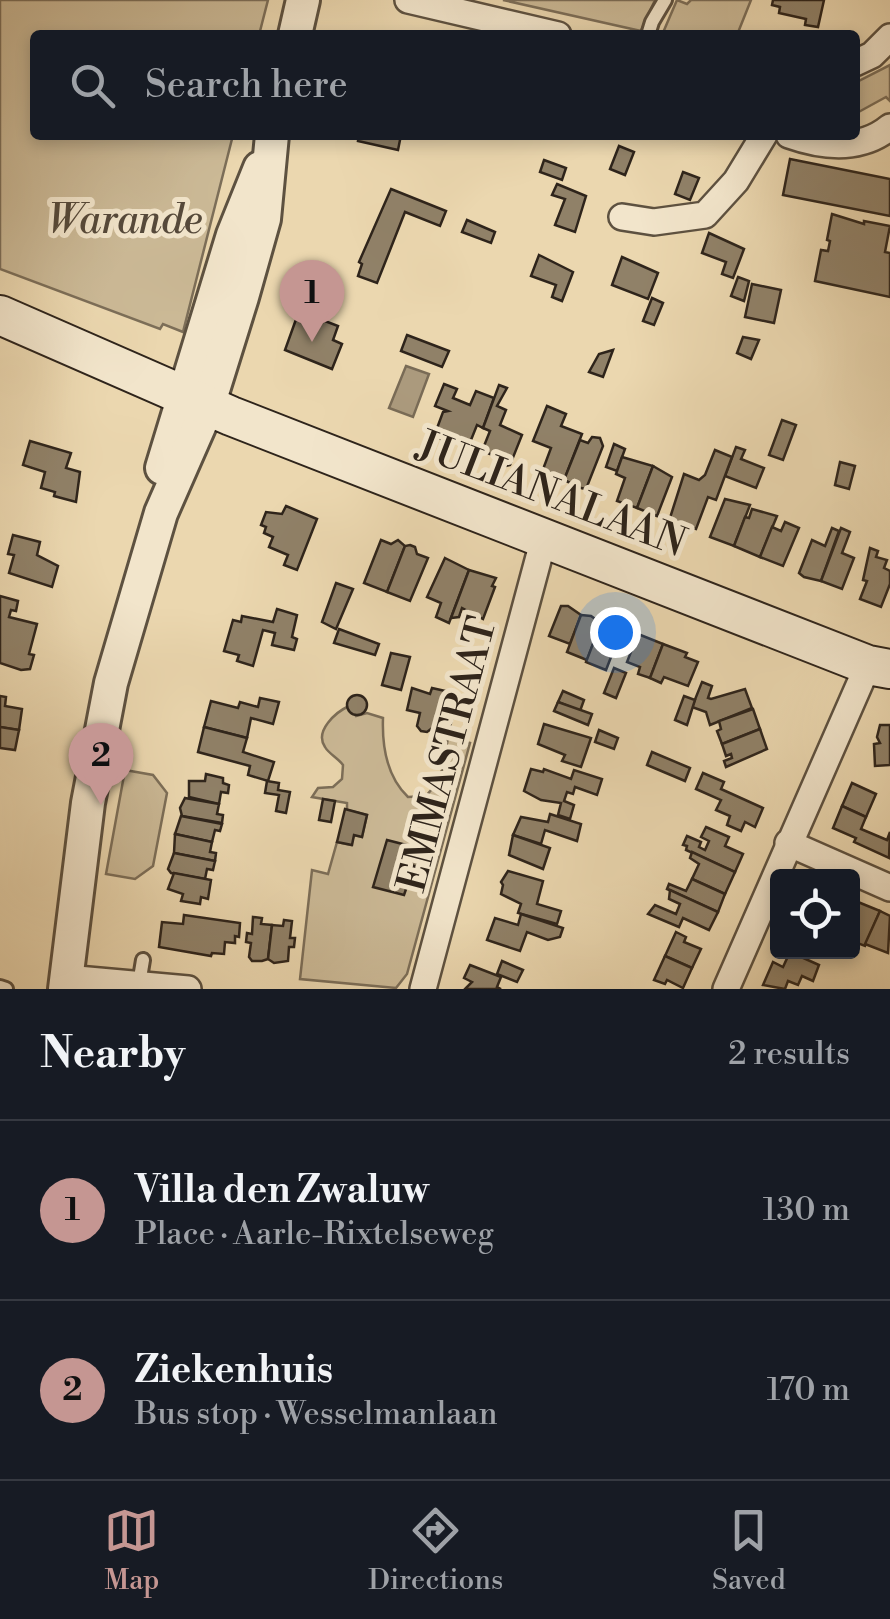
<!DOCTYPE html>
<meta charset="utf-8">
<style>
body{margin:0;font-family:"Libre Bodoni",serif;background:#20242c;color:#f1f3f6}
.controls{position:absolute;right:30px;bottom:30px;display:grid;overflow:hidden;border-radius:10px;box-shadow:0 5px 15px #0003}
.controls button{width:90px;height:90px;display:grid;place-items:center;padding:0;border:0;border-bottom:2px solid #363941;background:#171b24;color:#f1f3f6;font:50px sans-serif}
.you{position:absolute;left:615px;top:632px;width:35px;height:35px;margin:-25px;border:8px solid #fff;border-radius:50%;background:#1a73e8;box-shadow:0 0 0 15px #1a73e833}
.badge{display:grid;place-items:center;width:65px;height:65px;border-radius:50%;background:#c59692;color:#111;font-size:32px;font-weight:700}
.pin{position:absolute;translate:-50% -82px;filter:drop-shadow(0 2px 5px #0008)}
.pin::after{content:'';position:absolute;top:52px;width:35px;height:30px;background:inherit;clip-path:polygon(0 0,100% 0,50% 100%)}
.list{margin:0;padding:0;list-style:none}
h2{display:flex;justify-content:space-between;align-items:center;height:130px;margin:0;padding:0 40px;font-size:42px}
h2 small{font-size:32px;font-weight:400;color:#9ea1a6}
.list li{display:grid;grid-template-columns:65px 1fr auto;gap:30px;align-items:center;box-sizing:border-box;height:180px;padding:0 40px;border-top:2px solid #363941}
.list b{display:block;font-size:38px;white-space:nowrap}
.list p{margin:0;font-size:32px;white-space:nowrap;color:#9ea1a6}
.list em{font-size:32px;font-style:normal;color:#9ea1a6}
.icon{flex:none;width:55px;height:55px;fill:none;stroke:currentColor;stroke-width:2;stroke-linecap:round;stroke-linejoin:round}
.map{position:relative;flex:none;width:890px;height:989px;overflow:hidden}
.search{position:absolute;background:#171b24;box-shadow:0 5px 15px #0003;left:30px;right:30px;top:30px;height:110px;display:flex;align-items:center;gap:25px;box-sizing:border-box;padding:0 35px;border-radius:10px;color:#9ea1a6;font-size:38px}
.sheet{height:490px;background:#171b24}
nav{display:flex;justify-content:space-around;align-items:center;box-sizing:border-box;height:140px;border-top:2px solid #363941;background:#171b24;font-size:28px;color:#9ea1a6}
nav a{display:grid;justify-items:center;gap:5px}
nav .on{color:#c59692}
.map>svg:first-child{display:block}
.green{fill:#cbb996;stroke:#7c6e58;stroke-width:2.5}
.water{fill:#ab9a7d;stroke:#796b56;stroke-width:2.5}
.building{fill:#908168;stroke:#2e241b;stroke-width:2.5}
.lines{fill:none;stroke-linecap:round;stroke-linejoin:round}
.service-casing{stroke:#5d5140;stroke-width:18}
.minor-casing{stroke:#5d5140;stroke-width:30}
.tertiary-casing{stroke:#5d5140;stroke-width:38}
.secondary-casing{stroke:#2e241b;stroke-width:42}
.service{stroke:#f2e5cb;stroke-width:12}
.minor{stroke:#f2e5cb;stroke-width:25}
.tertiary{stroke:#f2e5cb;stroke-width:32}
.secondary{stroke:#f2e5cb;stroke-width:38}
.labels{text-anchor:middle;stroke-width:10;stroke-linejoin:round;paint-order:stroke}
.park-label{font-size:40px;font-style:italic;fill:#55493a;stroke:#f2e5cb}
.street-label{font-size:40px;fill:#2e241b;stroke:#f2e5cb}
</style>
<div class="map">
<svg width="890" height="989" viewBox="0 0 890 989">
<rect width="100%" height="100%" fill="#ebd7af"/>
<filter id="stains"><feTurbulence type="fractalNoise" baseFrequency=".002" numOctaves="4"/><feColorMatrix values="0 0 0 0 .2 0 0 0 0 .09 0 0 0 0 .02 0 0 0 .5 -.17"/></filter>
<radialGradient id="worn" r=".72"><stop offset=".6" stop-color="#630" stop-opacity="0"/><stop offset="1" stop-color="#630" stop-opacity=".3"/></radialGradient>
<!-- green -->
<g class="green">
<path d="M0,0H268L259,35H35V135H233L183,332L163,324L160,329L0,269Z"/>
<path d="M503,0H655L641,31Z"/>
<path d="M677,0L687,4L691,0H751L737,35H662Z"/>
<path d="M890,65V101L886,97L855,114V83Z"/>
<path d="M349,706L356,716L367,713L383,718C382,746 387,777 408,797L426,796L436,784L442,770L448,738L470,743L407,974L396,988L300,979L312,870L328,874L337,842L351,845L354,835L362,837L367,815L347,810V803L312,797L318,788L333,787L342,779L343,765C338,758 329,754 325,747C314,731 336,712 349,706Z"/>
<path d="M125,770L153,775L167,793L153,866L135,879L106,874Z"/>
</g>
<!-- water -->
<path class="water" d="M406,366L429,374L413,417L389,408Z"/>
<!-- building -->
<g class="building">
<path d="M773,0H824L818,27L805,25L806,19L779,13L780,7L772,5Z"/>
<path d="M359,135H401L398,150L358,141Z"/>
<path d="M619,146L634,152L625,175L610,169Z"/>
<path d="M790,159L890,179V216L783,195Z"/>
<path d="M544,160L566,168L562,180L540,172Z"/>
<path d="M683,172L699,178L690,200L675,194Z"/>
<path d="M557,184L586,196L575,232L555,225L565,199L552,195Z"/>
<path d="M391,189L446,211L440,226L405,212L377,283L358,276L362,264L359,262Z"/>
<path d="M832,214L864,224V221L890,226L885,252L890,253V297L815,281L821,250L828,251L830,241L827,240Z"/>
<path d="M467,220L495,232L491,243L462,232Z"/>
<path d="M709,233L744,249L733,278L722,274L726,262L702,253Z"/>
<path d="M539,255L573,272L562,301L552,297L556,285L531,276Z"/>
<path d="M622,257L658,273L648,299L612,285Z"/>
<path d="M738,277L749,281L744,301L731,296Z"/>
<path d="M752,284L781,290L774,323L745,317Z"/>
<path d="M652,298L663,303L654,325L643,321Z"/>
<path d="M299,311L338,326L333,340L342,344L332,369L285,350Z"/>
<path d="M407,335L449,351L442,367L401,351Z"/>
<path d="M743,337L759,340L751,359L737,353Z"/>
<path d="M613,350L603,377L589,372L599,354Z"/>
<path d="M444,384L457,389L453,398L470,405L476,391L494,398L483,428L477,425L469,445L454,440L447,444L438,437L440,433L436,431L443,412L448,411L435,406Z"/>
<path d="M499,385L507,388L497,406L506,410L500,425L522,435L510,465L506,466L500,464L498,457L482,451L490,431L483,428Z"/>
<path d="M547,406L566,414L561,426L582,434L564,480L542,472L551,448L533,441Z"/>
<path d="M782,420L796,425L783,460L769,455Z"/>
<path d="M592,437L600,438L603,446L586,489L581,488L564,480L580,440L588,443Z"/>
<path d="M30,441L71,453L66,468L80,472L76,502L54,496L55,492L41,488L45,472L23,465Z"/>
<path d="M614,444L625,449L617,471L606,467Z"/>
<path d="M736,447L745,450L741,459L764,468L756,488L725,476Z"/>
<path d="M715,450L732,457L716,500L708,497L696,529L669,521L684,474L699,480L705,475Z"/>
<path d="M622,457L653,466L637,508L617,501L625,478L616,474Z"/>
<path d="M840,462L855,466L849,489L835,485Z"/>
<path d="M653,466L672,477L657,516L637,508Z"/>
<path d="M725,499L750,505L734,546L710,537Z"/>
<path d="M286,506L317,519L297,570L284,565L288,555L269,547L273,537L264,533L266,527L261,525L266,512L282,514Z"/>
<path d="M752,509L777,516L760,557L734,546L745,517L749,518Z"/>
<path d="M785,522L799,528L783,566L760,557L772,527L781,531Z"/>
<path d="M832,528L839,531L821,581L804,577L799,573L812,540L825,546Z"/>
<path d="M841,528L850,532L842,553L854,558L842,589L821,581Z"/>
<path d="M13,535L40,542L37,555L58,566L52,587L9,573L14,555L8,554Z"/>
<path d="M381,540L391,544L398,540L405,546L387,592L364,583Z"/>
<path d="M410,545L415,547L417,554L428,558L410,601L387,592L405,546Z"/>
<path d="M870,548L878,551L876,557L887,560L884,568L890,571V584L881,607L860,599L867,581L863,580Z"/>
<path d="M445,558L469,570L449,623L436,617L441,603L427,597Z"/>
<path d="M469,570L496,578L492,586L495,587L483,619L462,608L459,617L451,618Z"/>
<path d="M336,583L353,589L336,629L322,622Z"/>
<path d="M0,596L18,601L16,611L11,610L9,617L37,624L29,654L34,655L30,669L21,670L0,663Z"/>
<path d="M561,606H568L581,615L570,644L549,636Z"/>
<path d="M277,609L297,615L292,637L297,639L294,650L272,645L275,633L263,630L253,666L237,661L239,655L224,651L233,620L241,622L242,616L273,622Z"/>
<path d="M581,615L591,616L601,623L587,660L567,652Z"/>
<path d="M601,623L618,626L621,631L606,670L586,662Z"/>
<path d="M339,629L379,644L375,655L334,643Z"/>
<path d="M638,634L663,644L650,678L638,674L640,667L627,662Z"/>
<path d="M663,644L687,653L685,657L698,662L688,686L664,677L661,683L650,678Z"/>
<path d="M391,653L410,657L401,690L382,685Z"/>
<path d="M614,668L626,673L616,698L604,693Z"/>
<path d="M702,682L712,686L708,698L711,699L745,689L752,708L710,725L706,712L692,707Z"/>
<path d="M412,688L430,694L432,688L454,693L452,699L457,701L448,734L431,729L427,732L421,731L417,726L420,713L407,710Z"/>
<path d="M563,691L584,700L580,711L558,702Z"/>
<circle cx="357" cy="705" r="10"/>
<path d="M0,696L6,697L5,706L22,709L19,730L0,727Z"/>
<path d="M684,696L695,700L687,725L675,720Z"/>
<path d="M260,698L279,702L273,724L251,718L247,738L204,727L211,701L238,708L240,702L258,707Z"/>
<path d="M558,702L592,714L588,725L554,711Z"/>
<path d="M753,709L760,729L722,744L717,731L721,729L719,721Z"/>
<path d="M544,724L591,738L581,767L562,761L565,755L538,744Z"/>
<path d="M880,725H890V765L875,766L874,744L880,743L877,737Z"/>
<path d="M0,727L19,730L15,750L0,748Z"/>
<path d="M204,727L247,738L243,752L274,762L268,781L248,775L250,766L198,752Z"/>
<path d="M760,729L767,749L726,767L724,761L732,758L731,754L726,756L722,744Z"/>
<path d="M599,730L618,738L614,749L595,742Z"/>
<path d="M652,752L690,768L685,781L647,765Z"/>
<path d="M531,769L543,772L544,769L571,779L574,770L602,779L597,795L575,787L573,794L567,792L564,801L574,805L570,819L558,815L561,803L541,800L524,791Z"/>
<path d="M703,773L724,782L721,789L763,808L755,827L745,822L741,831L727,825L730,816L716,810L721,800L696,789Z"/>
<path d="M206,774L223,778V783L229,785L228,793L221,792L219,804L189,797V781H205Z"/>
<path d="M267,781L279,783L278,790L290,792L286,813L276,811L279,795L265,793Z"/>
<path d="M852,783L876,794L866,817L842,806Z"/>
<path d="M185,798L219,804L217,814L223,815L222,823L182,816L180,808Z"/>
<path d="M323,799L335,801L331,822L319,820Z"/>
<path d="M842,806L866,817L861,829L887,840L890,832L889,858L854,842L856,838L833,828Z"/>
<path d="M345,809L367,815L362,837L354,835L352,845L337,842Z"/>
<path d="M550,814L581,824L577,841L545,830L541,844L513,835L521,817L548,822Z"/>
<path d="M181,816L222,824L220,831L215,830L212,842L175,834Z"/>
<path d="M706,827L729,837L725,846L743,854L735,872L686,850L687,846L683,845L687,836L701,842L699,847L705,850L709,841L701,837Z"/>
<path d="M175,834L212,842L210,852L216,853L215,861L174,853Z"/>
<path d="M513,835L550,848L543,869L509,855Z"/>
<path d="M387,840L418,848L417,854L422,856L419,868L414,866L404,895L373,887Z"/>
<path d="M692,852L735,872L725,894L692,879L699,864L690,858Z"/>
<path d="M174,853L215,861L213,870L207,869L205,879L171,873L168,869Z"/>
<path d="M508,871L543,881L537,904L561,911L557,924L518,913L521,904L501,894L503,885L501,882Z"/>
<path d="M174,873L211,880L208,899L201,897L200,904L181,901L183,894L168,889Z"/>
<path d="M692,879L725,894L718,912L667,889L669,884L686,891Z"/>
<path d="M670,890L718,912L709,930L683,918L679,927L648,914L655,905L676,914L680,904L669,899Z"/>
<path d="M858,902L880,911L865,946L852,941V913Z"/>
<path d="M880,911L890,916L888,953L865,944Z"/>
<path d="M521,914L563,928L560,937L548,940L527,932L520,951L487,940L495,918L518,925Z"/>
<path d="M184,915L240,923L239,937L235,936V943L225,942L224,954L212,953L211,956L159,947L162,922L183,924Z"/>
<path d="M253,917L262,918L261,924L272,925L268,959L262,961H252L249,957L251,943L246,942L247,933L252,934Z"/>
<path d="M284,920L292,921L290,938H295L294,947H289L288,961L274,963L268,959L272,925L283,926Z"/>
<path d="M676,932L686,937L684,942L701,949L692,968L665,956Z"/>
<path d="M790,952L819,965L813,981L802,976L798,985L788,981L785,989L763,985L773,962L783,967Z"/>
<path d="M665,956L692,968L683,988L667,980L665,984L654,980Z"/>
<path d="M502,961L523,970L517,982L497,974Z"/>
<path d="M470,965L501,977L497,987L501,989H465L472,982L464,978Z"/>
</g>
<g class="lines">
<!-- service casing -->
<g class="service-casing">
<g id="service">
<path d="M648,35L652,22L665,0"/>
<path d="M139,984L143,960"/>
<path d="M0,987L6,989"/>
</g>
</g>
<!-- minor casing -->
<g class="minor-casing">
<g id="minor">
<path d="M408,0L558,35"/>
<path d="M855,63L872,55L890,37"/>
<path d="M789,135C823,147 861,151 890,127"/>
<path d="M622,217L654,222L705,215L736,181L764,135"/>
<path d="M788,843L890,888"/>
<path d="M66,978L188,989"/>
<path d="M423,989L544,538"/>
<path d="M726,989L868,665"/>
</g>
</g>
<!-- tertiary casing -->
<g class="tertiary-casing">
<g id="tertiary">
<path d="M295,35L303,0"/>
<path d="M162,468L233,235L260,168"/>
<path d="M65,989L88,803L111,683L161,513L208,406L242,297L264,219L272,135"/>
</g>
</g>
<!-- secondary casing -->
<g class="secondary-casing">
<path id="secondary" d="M0,315L231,416L868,665L890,669"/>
</g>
<!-- service -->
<use href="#service" class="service"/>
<!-- minor -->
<use href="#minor" class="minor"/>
<!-- tertiary -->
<use href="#tertiary" class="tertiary"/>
<!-- secondary -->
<use href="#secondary" class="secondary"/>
</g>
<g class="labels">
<!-- park labels -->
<g class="park-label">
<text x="125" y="233">Warande</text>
</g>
<!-- street labels -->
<g class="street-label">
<text transform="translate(552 493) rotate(21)" y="14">JULIANALAAN</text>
<text transform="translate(446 754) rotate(-75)" y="14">EMMASTRAAT</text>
</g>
</g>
<rect width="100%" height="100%" filter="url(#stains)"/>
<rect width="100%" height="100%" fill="url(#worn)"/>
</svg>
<div class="controls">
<button><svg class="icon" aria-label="locate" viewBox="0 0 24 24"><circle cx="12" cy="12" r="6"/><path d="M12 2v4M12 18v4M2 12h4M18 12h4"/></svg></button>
</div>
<div class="you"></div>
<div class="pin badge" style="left:312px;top:342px">1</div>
<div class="pin badge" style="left:101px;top:805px">2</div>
<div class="search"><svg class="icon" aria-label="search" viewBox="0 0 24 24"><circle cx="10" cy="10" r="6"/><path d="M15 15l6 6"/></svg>Search here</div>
</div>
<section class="sheet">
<h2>Nearby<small>2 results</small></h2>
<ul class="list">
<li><span class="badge">1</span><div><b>Villa den Zwaluw</b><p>Place · Aarle-Rixtelseweg</p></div><em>130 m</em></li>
<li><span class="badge">2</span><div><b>Ziekenhuis</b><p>Bus stop · Wesselmanlaan</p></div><em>170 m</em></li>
</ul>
</section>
<nav>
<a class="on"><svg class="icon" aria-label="map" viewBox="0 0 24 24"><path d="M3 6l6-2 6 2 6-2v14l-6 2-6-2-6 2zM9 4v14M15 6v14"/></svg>Map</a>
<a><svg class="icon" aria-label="directions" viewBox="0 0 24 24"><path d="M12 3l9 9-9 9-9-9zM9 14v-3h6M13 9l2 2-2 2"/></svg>Directions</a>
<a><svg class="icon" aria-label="saved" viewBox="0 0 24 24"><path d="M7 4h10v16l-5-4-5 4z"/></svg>Saved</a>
</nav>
